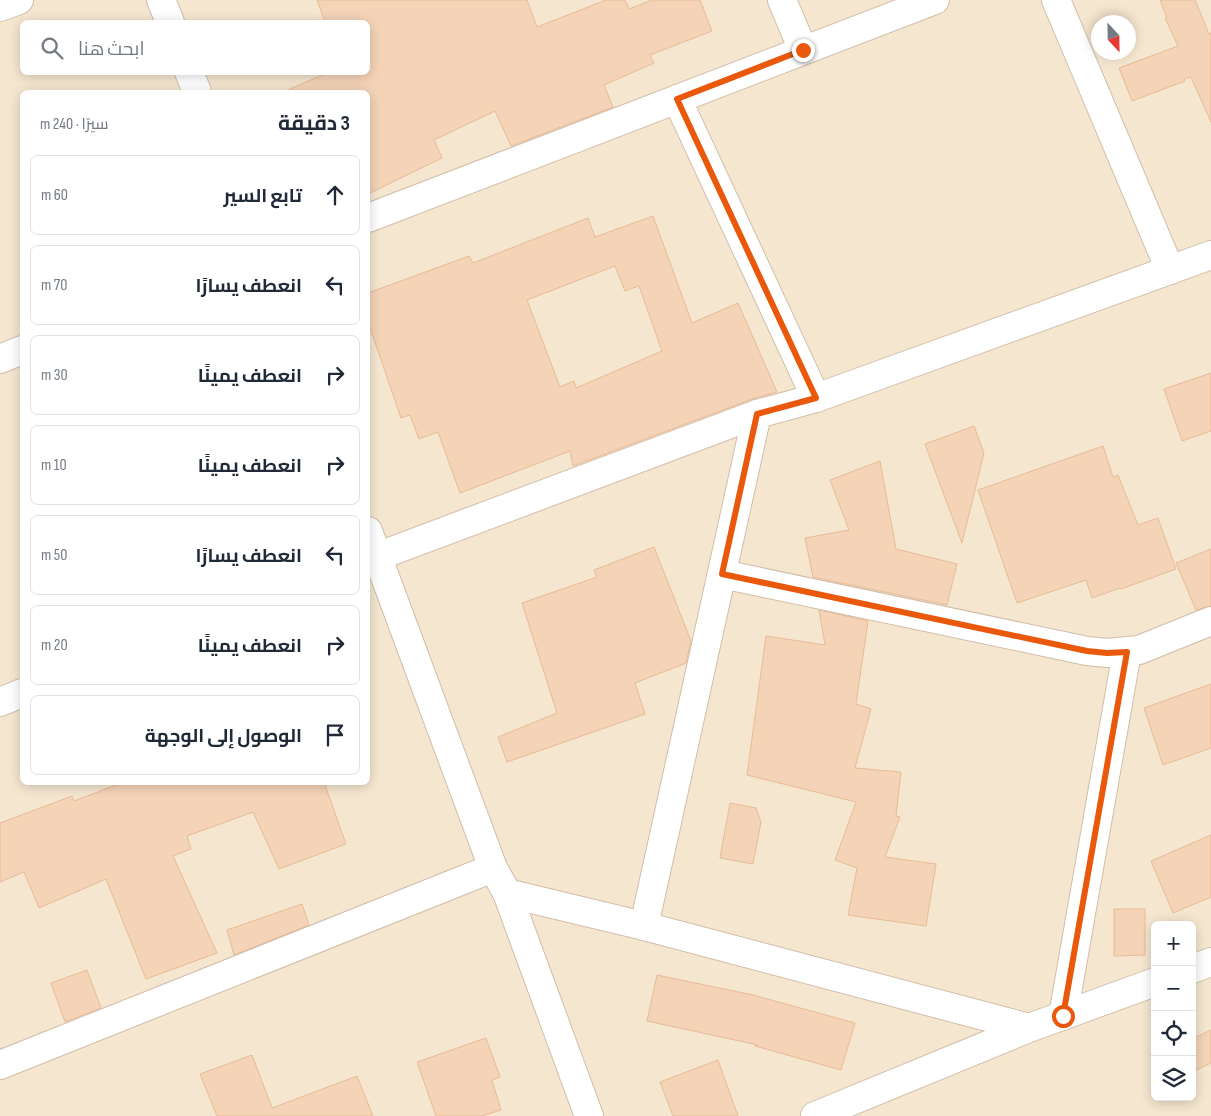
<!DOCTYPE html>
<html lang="ar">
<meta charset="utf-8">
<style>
body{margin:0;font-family:"Sofia Sans Condensed",Cairo,sans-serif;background:#f6f6f7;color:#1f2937;direction:rtl}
.controls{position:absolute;right:15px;bottom:15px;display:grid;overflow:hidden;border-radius:8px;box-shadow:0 2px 12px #0003}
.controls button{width:45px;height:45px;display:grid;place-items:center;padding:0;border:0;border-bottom:1px solid #e0e1e3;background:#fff;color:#1f2937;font:25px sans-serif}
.compass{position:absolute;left:1091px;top:15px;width:45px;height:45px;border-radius:50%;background:#fff;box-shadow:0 2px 12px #0003;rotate:158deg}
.stop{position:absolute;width:15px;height:15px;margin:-11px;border:4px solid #ea580c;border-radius:50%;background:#fff}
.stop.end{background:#ea580c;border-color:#fff;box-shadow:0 1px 5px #0008}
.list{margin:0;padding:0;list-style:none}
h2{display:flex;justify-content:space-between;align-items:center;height:65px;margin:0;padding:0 20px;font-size:21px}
h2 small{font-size:16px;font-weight:400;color:#747a83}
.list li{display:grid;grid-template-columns:32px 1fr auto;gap:15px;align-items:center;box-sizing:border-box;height:80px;margin:0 10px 10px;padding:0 10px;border:1px solid #e0e1e3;border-radius:8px}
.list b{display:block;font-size:19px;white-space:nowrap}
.list em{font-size:16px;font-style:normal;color:#747a83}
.icon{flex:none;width:28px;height:28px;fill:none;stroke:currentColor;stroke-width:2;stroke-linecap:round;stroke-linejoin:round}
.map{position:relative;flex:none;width:1211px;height:1116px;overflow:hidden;direction:ltr}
.search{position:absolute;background:#fff;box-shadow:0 2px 12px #0003;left:20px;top:20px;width:350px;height:55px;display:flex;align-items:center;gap:12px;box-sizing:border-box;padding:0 18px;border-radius:8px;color:#747a83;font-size:19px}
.panel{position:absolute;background:#fff;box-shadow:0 2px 12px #0003;left:20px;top:90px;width:350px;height:695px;border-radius:8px;direction:rtl}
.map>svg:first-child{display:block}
.residential{fill:#f5e6cf;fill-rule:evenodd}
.building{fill:#f4d3b7;stroke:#e8bb97;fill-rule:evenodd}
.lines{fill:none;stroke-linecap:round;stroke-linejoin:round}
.minor-casing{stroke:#d1beaa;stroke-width:30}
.minor{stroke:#fff;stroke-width:28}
.route{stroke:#ea580c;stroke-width:6}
</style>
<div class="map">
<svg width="1211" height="1116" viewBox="0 0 1211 1116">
<rect width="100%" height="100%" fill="#fdf4e1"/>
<!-- residential -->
<path class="residential" d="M0,0H1211V1116H0ZM22,22H368V72H22ZM1098,22H1128V52H1098ZM22,92H368V782H22ZM1155,925H1192V1097H1155Z"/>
<!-- building -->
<g class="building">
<path d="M317,0H527L537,27L606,0H625L629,9L652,0H700L712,31L650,55L654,63L604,85L613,107L511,146L495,111L434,140L442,158L368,194V92H283L329,72H368V22H325Z"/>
<path d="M1160,0H1195L1209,34L1211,33V122L1191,77L1184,79L1185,81L1132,101L1119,68L1178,46L1165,18H1167Z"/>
<path d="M653,216L692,323L738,303L777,392L752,399L573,466L570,451L460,493L438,432L419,439L410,415L401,418L368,322V293L469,256L473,263L588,218L595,237ZM615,266L625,291L639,286L662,351L576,388L574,381L560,387L527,300Z"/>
<path d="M1211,373V431L1182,441L1164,389Z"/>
<path d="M974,426L984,453L962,543L925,444Z"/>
<path d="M1103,446L1113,477L1118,475L1138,525L1158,518L1176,569L1121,589L1120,588L1092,598L1086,580L1017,603L978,490Z"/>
<path d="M880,461L896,549L957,564L947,605L813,577L805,538L849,530L830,480Z"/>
<path d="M654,547L691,641L686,663L635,683L645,714L507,762L498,737L557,713L522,603L597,577L594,570Z"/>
<path d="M1211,549V606L1196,610L1176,563Z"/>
<path d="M819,610L868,621L856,704L871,709L855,768L901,772L896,816L900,817L885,857L936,864L926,926L848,915L857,868L835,860L856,802L747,775L766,636L825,645Z"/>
<path d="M1211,684V748L1163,765L1144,708Z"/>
<path d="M124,782H324L346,844L279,869L253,812L187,836L191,849L173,856L217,953L146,979L106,879L39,908L24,872L0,882V823L72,796L74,801Z"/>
<path d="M730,803L756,808L761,822L753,864L720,858Z"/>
<path d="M1211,835V897L1173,913L1151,861Z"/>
<path d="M302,904L309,925L234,955L227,930Z"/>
<path d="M1114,909H1145V955L1114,956Z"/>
<path d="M87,970L101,1008L65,1022L51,983Z"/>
<path d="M657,975L753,995L855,1023L841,1070L755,1046L758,1045L647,1021Z"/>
<path d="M1211,1030V1063L1192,1072V1039Z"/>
<path d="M486,1038L500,1077L492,1080L501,1110L482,1116H436L417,1062Z"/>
<path d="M252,1055L272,1108L357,1076L373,1116H217L200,1074Z"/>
<path d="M718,1060L738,1116H673L660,1082Z"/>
</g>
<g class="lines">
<!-- minor casing -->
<g class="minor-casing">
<g id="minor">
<path d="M161,0L170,22"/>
<path d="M782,0L803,50"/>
<path d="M1056,0L1170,270"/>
<path d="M0,7L19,0"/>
<path d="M189,72L197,92"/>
<path d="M677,99L816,398"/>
<path d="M368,218L935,0"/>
<path d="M0,359L22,350"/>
<path d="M368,531L493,868L507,893L589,1116"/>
<path d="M368,560L757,414L816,398L1211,255"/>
<path d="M722,574L1087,651L1107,653L1139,650L1211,621"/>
<path d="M0,702L22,693"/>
<path d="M507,893L644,926L1029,1028"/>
<path d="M644,926L757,414"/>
<path d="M1192,969L1211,962"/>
<path d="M1063,1016L1127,652"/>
<path d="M0,1065L493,868"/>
<path d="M815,1116L1029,1028L1155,982"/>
</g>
</g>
<!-- minor -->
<use href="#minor" class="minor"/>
</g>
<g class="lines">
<!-- route -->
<path class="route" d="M803,50L677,99L816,398L757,414L722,574L1087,651L1107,653L1127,652L1063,1016"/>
</g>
</svg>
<div class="controls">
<button>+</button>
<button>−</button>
<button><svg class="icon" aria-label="locate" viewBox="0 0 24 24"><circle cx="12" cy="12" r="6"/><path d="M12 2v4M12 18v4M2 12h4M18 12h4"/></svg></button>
<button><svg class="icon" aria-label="layers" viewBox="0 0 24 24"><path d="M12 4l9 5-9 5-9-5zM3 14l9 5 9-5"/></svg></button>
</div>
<svg class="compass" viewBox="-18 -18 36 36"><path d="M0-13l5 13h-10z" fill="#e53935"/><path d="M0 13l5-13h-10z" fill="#747a83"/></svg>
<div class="stop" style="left:1063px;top:1016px"></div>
<div class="stop end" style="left:803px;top:50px"></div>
<div class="search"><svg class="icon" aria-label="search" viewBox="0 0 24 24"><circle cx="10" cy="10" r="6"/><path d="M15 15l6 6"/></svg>ابحث هنا</div>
<section class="panel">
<h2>3 دقيقة<small>سيرًا · 240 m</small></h2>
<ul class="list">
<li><svg class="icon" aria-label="ahead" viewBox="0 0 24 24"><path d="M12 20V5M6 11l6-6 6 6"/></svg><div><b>تابع السير</b></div><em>60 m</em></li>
<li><svg class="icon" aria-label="left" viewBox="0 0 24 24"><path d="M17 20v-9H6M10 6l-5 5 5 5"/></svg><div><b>انعطف يسارًا</b></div><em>70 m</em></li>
<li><svg class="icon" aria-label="right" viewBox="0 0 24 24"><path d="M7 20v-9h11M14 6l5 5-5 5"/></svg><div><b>انعطف يمينًا</b></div><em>30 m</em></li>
<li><svg class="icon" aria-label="right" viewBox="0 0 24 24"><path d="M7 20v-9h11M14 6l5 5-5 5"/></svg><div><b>انعطف يمينًا</b></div><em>10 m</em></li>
<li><svg class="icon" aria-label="left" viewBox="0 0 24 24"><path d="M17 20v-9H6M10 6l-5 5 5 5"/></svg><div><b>انعطف يسارًا</b></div><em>50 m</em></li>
<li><svg class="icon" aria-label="right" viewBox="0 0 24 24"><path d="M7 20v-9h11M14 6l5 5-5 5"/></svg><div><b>انعطف يمينًا</b></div><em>20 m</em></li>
<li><svg class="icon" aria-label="arrive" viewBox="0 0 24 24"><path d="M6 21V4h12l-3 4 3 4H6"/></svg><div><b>الوصول إلى الوجهة</b></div></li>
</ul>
</section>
</div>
